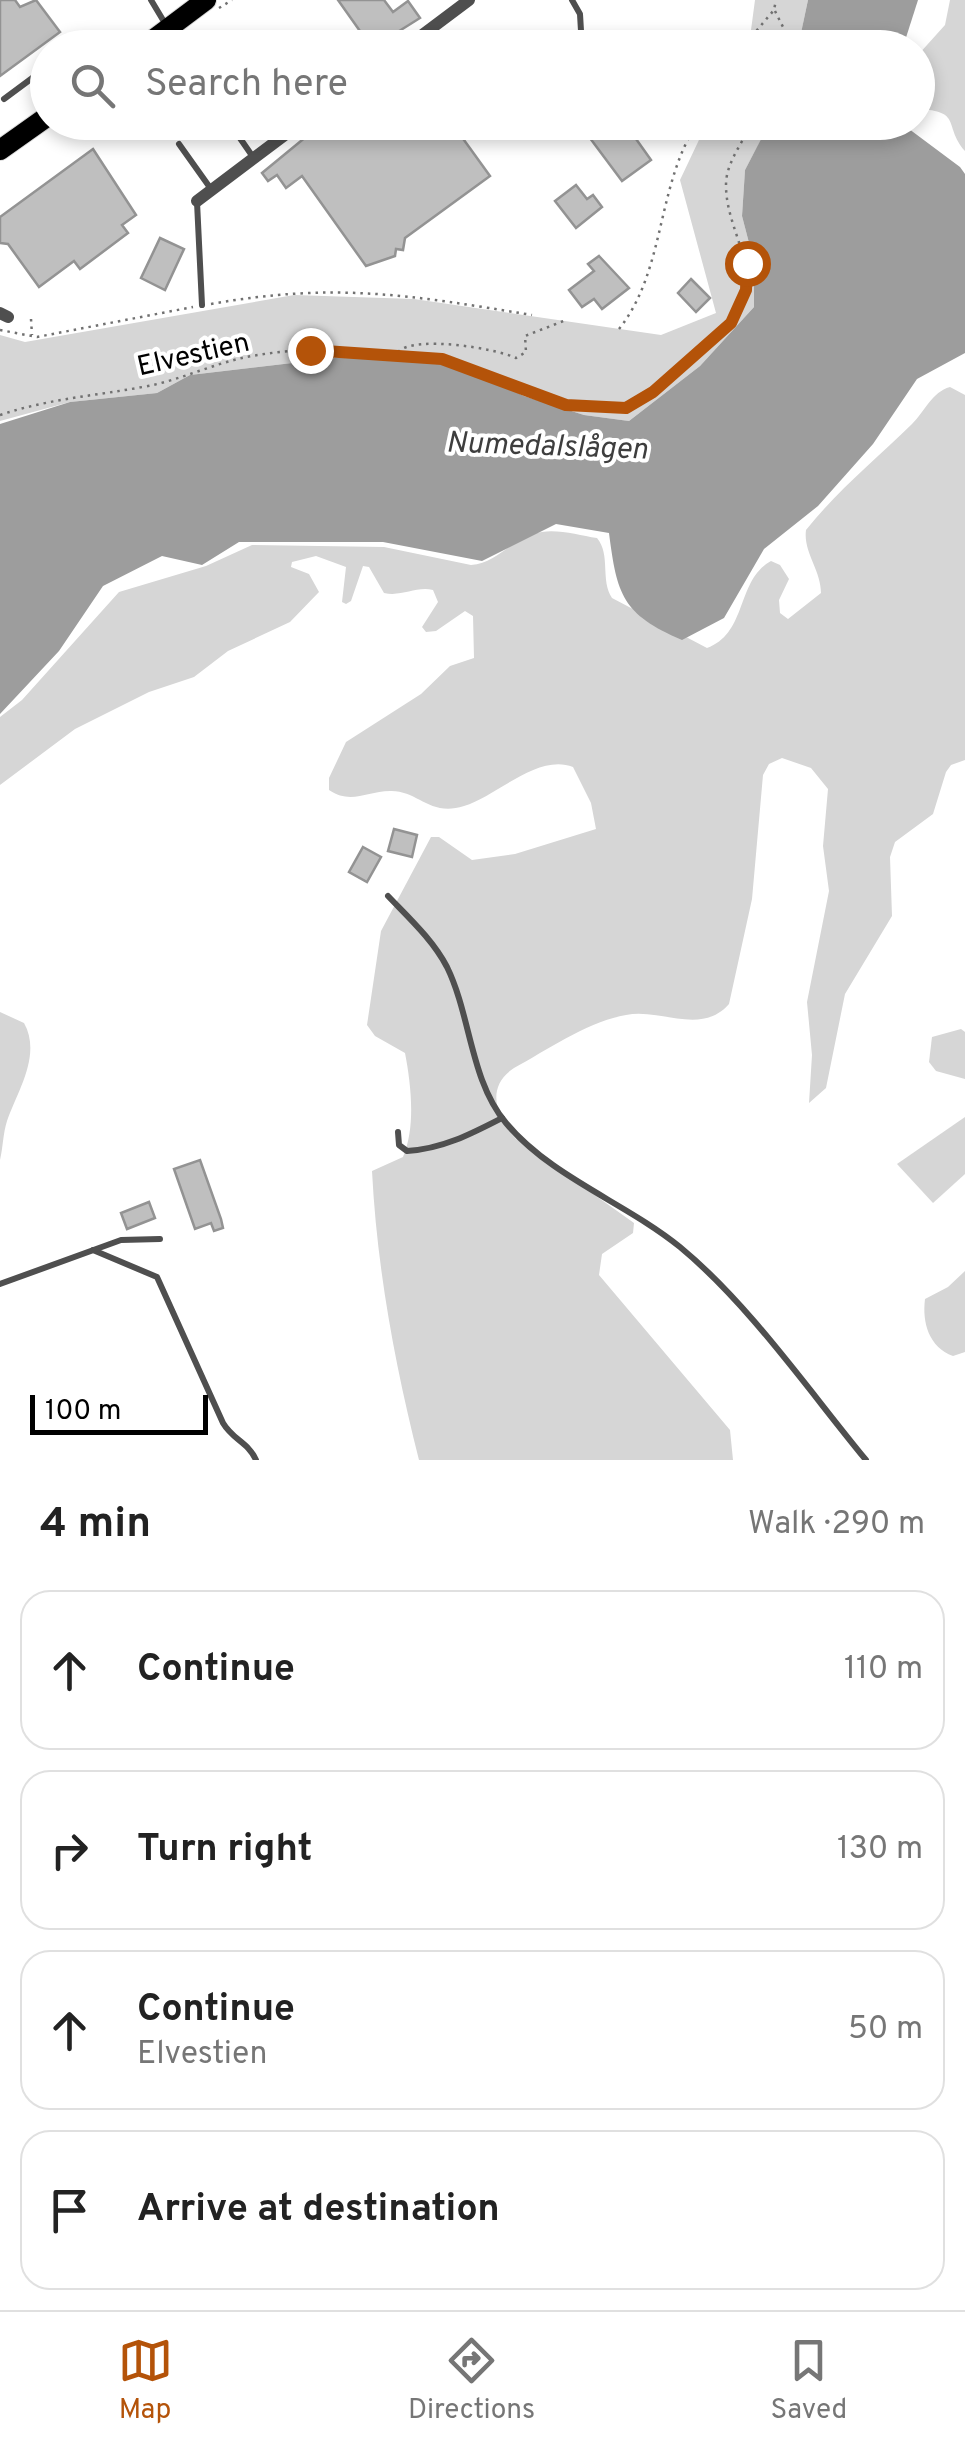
<!DOCTYPE html>
<meta charset="utf-8">
<style>
body{margin:0;font-family:Overpass,sans-serif;background:#f6f6f6;color:#222}
.scale{position:absolute;left:30px;bottom:25px;width:178px;box-sizing:border-box;padding-left:10px;border:5px solid #000;border-top:0;font-size:28px;line-height:35px;white-space:nowrap;color:#000;-webkit-text-stroke:8px #fff;paint-order:stroke}
.stop{position:absolute;width:30px;height:30px;margin:-22px;border:8px solid #b45309;border-radius:50%;background:#fff}
.stop.end{background:#b45309;border-color:#fff;box-shadow:0 2px 10px #0008}
.list{margin:0;padding:0;list-style:none}
h2{display:flex;justify-content:space-between;align-items:center;height:130px;margin:0;padding:0 40px;font-size:42px}
h2 small{font-size:32px;font-weight:400;color:#767676}
.list li{display:grid;grid-template-columns:65px 1fr auto;gap:30px;align-items:center;box-sizing:border-box;height:160px;margin:0 20px 20px;padding:0 20px;border:2px solid #e0e0e0;border-radius:30px}
.list b{display:block;font-size:38px;white-space:nowrap}
.list p{margin:0;font-size:32px;white-space:nowrap;color:#767676}
.list em{font-size:32px;font-style:normal;color:#767676}
.icon{flex:none;width:55px;height:55px;fill:none;stroke:currentColor;stroke-width:2;stroke-linecap:round;stroke-linejoin:round}
.map{position:relative;flex:none;width:965px;height:1460px;overflow:hidden}
.search{position:absolute;background:#fff;box-shadow:0 5px 15px #0003;left:30px;right:30px;top:30px;height:110px;display:flex;align-items:center;gap:25px;box-sizing:border-box;padding:0 35px;border-radius:55px;color:#767676;font-size:38px}
.sheet{height:850px;background:#fff}
nav{display:flex;justify-content:space-around;align-items:center;box-sizing:border-box;height:140px;border-top:2px solid #e0e0e0;background:#fff;font-size:28px;color:#767676}
nav a{display:grid;justify-items:center;gap:5px}
nav .on{color:#b45309}
.map>svg:first-child{display:block}
.green{fill:#d6d6d6}
.water{fill:#9d9d9d}
.building{fill:#bfbfbf;stroke:#939393;stroke-width:2.5}
.lines{fill:none;stroke-linecap:round;stroke-linejoin:round}
.trunk-casing{stroke:#dbdbdb;stroke-width:22}
.path{stroke:#717171;stroke-width:2.5;stroke-dasharray:2.5 5;stroke-linecap:butt}
.service{stroke:#4f4f4f;stroke-width:6}
.minor{stroke:#4f4f4f;stroke-width:12}
.trunk{stroke:#000;stroke-width:20}
.route{stroke:#b45309;stroke-width:12}
.labels{text-anchor:middle;stroke-width:8;stroke-linejoin:round;paint-order:stroke}
.street-label{font-size:28px;fill:#000;stroke:#fff}
.water-label{font-size:30px;font-style:italic;fill:#3e3e3e;stroke:#fff}
</style>
<div class="map">
<svg width="965" height="1460" viewBox="0 0 965 1460">
<rect width="100%" height="100%" fill="#fff"/>
<!-- green -->
<g class="green">
<path d="M755,0H808L798,47L743,48L751,30Z"/>
<path d="M950,0H965V151C943,126 963,111 918,109V55L945,25Z"/>
<path d="M707,123H770L745,170L742,216L754,262V307L700,366L629,421L584,415L524,396L458,364L386,352L190,375L157,393L70,402L0,421V335L25,342L294,295L414,299L661,335L716,313L680,180Z"/>
<path d="M950,387L965,395V760L951,765L946,772L933,814L895,842L890,857L892,916L845,994L826,1088L809,1103L812,1055L807,1002L829,891L823,846L828,789L811,768L782,758L769,764L763,775L752,899L729,1004C701,1036 661,1008 626,1015C587,1022 549,1049 514,1068C485,1087 496,1117 516,1139L634,1223L633,1233L602,1254L599,1275L730,1430L733,1460H419C395,1365 377,1269 372,1171L403,1157C416,1127 411,1084 405,1053L375,1036L367,1025L381,931L431,837H439L472,860L515,854L596,829L591,803L573,767C538,753 497,796 464,806C429,817 418,790 390,791C367,791 351,805 329,790V778L346,742L421,694L450,666L474,658L473,616L465,611L436,631L426,632L422,627L438,602L433,590C416,586 402,597 384,593L369,567L363,566L351,601L346,604L342,602L346,567L316,556L292,562L291,567L309,574L319,592L290,622L228,651L194,677L149,692L75,729L0,785V717L22,700L119,592L206,566L252,545L384,547L471,565C497,563 509,541 533,534C553,527 577,535 597,538C611,555 600,580 612,598L707,648C748,633 736,580 771,561L780,565L789,579L779,600L780,613L788,619L821,593C821,570 803,552 806,530C838,490 875,460 912,424C925,411 932,392 950,387Z"/>
<path d="M0,1012L24,1023C42,1055 17,1092 7,1121C3,1133 3,1148 0,1160Z"/>
<path d="M961,1029L965,1032V1079L936,1071L929,1062L932,1037Z"/>
<path d="M965,1117V1174L933,1203L897,1164Z"/>
<path d="M965,1271V1352L953,1356C929,1347 922,1323 925,1299L948,1287Z"/>
</g>
<!-- water -->
<g class="water">
<path d="M808,0H918L903,47H798Z"/>
<path d="M770,122L901,123L960,167L965,174V353L917,379L873,444L818,506L764,549L724,618L682,640C622,614 617,595 609,533L556,524L482,561L383,542H239L202,565L162,556L103,586L59,651L0,714V424L70,402L157,393L190,375L386,352L458,364L524,396L584,415L629,421L700,366L754,307V262L742,216L745,170Z"/>
</g>
<!-- building -->
<g class="building">
<path d="M0,0H15L20,7L36,0L60,32L0,76Z"/>
<path d="M338,0H384L393,12L408,1L420,18L372,48Z"/>
<path d="M324,122H451L490,176L405,238L403,250L396,249L395,256L366,266L302,176L286,188L277,175L268,181L262,173Z"/>
<path d="M578,122H624L651,160L622,181Z"/>
<path d="M93,149L136,215L122,225L128,233L80,269L74,261L39,287L8,244L0,243V217Z"/>
<path d="M576,185L587,199L593,195L602,207L576,228L555,201Z"/>
<path d="M160,238L184,249L165,290L141,278Z"/>
<path d="M599,256L629,288L602,309L594,299L582,307L569,290L594,271L588,264Z"/>
<path d="M691,279L710,298L696,312L678,293Z"/>
<path d="M394,829L417,835L412,857L388,851Z"/>
<path d="M363,847L381,857L367,882L349,872Z"/>
<path d="M200,1160L221,1219L223,1228L214,1231L211,1223L195,1229L174,1169Z"/>
<path d="M149,1202L155,1218L127,1229L121,1213Z"/>
</g>
<g class="lines">
<!-- trunk casing -->
<g class="trunk-casing">
<g id="trunk">
<path d="M142,48L206,0"/>
<path d="M0,150L48,116"/>
</g>
</g>
<!-- path -->
<g class="path">
<path d="M219,8L232,0"/>
<path d="M775,11L783,27L779,48"/>
<path d="M742,48L774,10L776,0"/>
<path d="M211,304C335,282 410,295 532,315"/>
<path d="M31,319L32,335"/>
<path d="M619,329C666,270 656,185 698,122"/>
<path d="M0,330L37,337L193,307"/>
<path d="M398,352C414,335 495,348 516,358L526,352L525,336L566,320"/>
<path d="M0,415C51,398 96,396 148,386C179,380 211,365 242,358C298,346 360,348 416,355C479,362 568,423 627,408C643,404 727,331 736,316C764,268 726,233 726,185C726,162 743,143 752,122"/>
</g>
<!-- service -->
<g class="service">
<path d="M151,0L166,25"/>
<path d="M572,0L580,14L582,48"/>
<path d="M4,99L35,76"/>
<path d="M235,131L253,157"/>
<path d="M179,144L211,189"/>
<path d="M197,202L202,305"/>
<path d="M388,896C409,918 433,940 447,967C471,1016 470,1080 506,1123C551,1177 626,1203 680,1247C749,1304 809,1391 866,1460"/>
<path d="M398,1132L399,1145L407,1151C442,1149 471,1134 502,1118"/>
<path d="M93,1250L157,1277L223,1423C233,1440 248,1442 256,1460"/>
<path d="M0,1284L121,1240L160,1239"/>
</g>
<!-- minor -->
<g class="minor">
<path d="M405,48L469,0"/>
<path d="M197,201L302,122"/>
<path d="M0,313L8,317"/>
</g>
<!-- trunk -->
<use href="#trunk" class="trunk"/>
</g>
<g class="lines">
<!-- route -->
<path class="route" d="M310,350L442,359L566,405L626,408L653,392L731,323L746,290L747,263"/>
</g>
<g class="labels">
<!-- street labels -->
<g class="street-label">
<text transform="translate(193 353) rotate(-13)" y="10">Elvestien</text>
</g>
<!-- water labels -->
<g class="water-label">
<text transform="translate(547 445) rotate(2)" y="10">Numedalslågen</text>
</g>
</g>
</svg>
<div class="scale">100 m</div>
<div class="stop" style="left:747px;top:263px"></div>
<div class="stop end" style="left:310px;top:350px"></div>
<div class="search"><svg class="icon" aria-label="search" viewBox="0 0 24 24"><circle cx="10" cy="10" r="6"/><path d="M15 15l6 6"/></svg>Search here</div>
</div>
<section class="sheet">
<h2>4 min<small>Walk · 290 m</small></h2>
<ul class="list">
<li><svg class="icon" aria-label="ahead" viewBox="0 0 24 24"><path d="M12 20V5M6 11l6-6 6 6"/></svg><div><b>Continue</b></div><em>110 m</em></li>
<li><svg class="icon" aria-label="right" viewBox="0 0 24 24"><path d="M7 20v-9h11M14 6l5 5-5 5"/></svg><div><b>Turn right</b></div><em>130 m</em></li>
<li><svg class="icon" aria-label="ahead" viewBox="0 0 24 24"><path d="M12 20V5M6 11l6-6 6 6"/></svg><div><b>Continue</b><p>Elvestien</p></div><em>50 m</em></li>
<li><svg class="icon" aria-label="arrive" viewBox="0 0 24 24"><path d="M6 21V4h12l-3 4 3 4H6"/></svg><div><b>Arrive at destination</b></div></li>
</ul>
</section>
<nav>
<a class="on"><svg class="icon" aria-label="map" viewBox="0 0 24 24"><path d="M3 6l6-2 6 2 6-2v14l-6 2-6-2-6 2zM9 4v14M15 6v14"/></svg>Map</a>
<a><svg class="icon" aria-label="directions" viewBox="0 0 24 24"><path d="M12 3l9 9-9 9-9-9zM9 14v-3h6M13 9l2 2-2 2"/></svg>Directions</a>
<a><svg class="icon" aria-label="saved" viewBox="0 0 24 24"><path d="M7 4h10v16l-5-4-5 4z"/></svg>Saved</a>
</nav>
